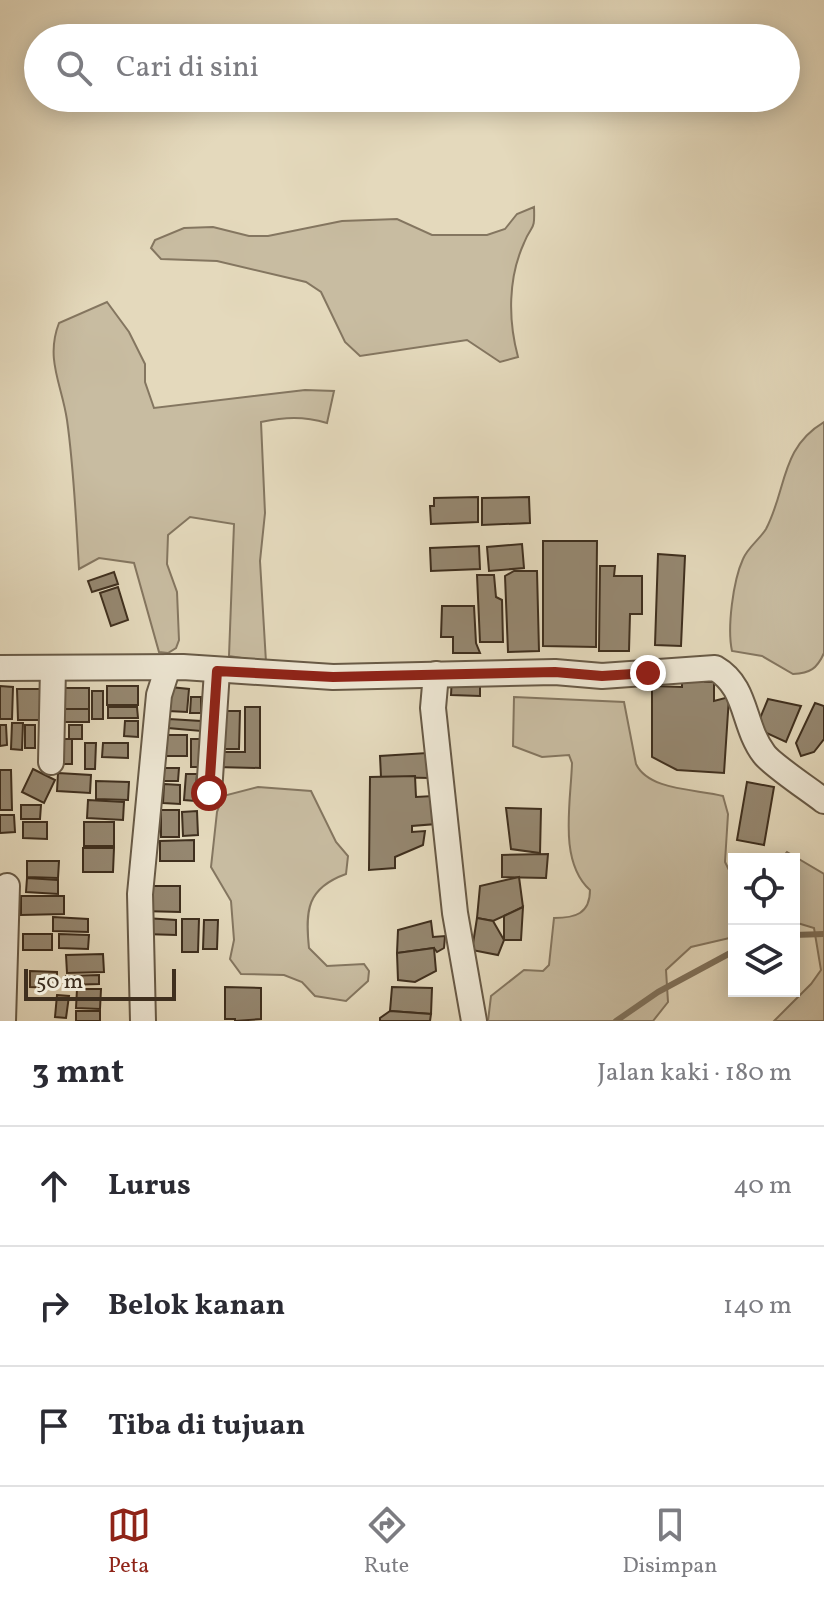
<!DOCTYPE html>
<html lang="id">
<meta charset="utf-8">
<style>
body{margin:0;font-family:Vollkorn,serif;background:#f2f2f3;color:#2b2b33}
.controls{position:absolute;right:24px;bottom:24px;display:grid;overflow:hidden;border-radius:0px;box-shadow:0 4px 20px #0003}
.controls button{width:72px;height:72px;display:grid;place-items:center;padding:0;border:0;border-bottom:2px solid #e1e1e2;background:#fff;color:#2b2b33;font:40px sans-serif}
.scale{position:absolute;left:24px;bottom:20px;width:152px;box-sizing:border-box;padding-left:8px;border:4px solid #3f2f1e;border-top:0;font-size:22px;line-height:28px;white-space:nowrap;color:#3f2f1e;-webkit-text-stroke:6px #ede6d3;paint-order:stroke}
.stop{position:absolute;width:24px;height:24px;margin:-18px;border:6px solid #8f2418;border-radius:50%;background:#fff}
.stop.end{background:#8f2418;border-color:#fff;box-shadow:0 2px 8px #0008}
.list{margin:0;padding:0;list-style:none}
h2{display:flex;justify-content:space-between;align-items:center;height:104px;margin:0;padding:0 32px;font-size:34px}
h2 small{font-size:26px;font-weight:400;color:#7c7c81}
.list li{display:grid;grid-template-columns:52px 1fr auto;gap:24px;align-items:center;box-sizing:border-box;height:120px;padding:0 32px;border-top:2px solid #e1e1e2}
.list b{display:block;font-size:30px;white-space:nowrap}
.list em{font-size:26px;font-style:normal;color:#7c7c81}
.icon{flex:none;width:44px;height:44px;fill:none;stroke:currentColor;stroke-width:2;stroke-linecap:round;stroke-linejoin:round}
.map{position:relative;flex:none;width:824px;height:1021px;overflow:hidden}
.search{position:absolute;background:#fff;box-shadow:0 4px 20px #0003;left:24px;right:24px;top:24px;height:88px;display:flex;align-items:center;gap:20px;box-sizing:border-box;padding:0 28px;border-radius:44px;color:#7c7c81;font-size:30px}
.sheet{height:464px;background:#fff}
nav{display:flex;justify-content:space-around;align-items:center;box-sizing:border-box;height:112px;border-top:2px solid #e1e1e2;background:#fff;font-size:22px;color:#7c7c81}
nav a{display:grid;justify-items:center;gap:4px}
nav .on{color:#8f2418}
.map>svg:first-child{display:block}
.green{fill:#c8bca1;stroke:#847660;stroke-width:2}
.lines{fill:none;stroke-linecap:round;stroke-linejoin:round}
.stream{stroke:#80725c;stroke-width:6}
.building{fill:#958770;stroke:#3f2f1e;stroke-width:2}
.minor-casing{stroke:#685a46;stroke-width:28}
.minor{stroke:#ede6d3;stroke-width:24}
.route{stroke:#8f2418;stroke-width:10}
</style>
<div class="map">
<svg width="824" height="1021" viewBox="0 0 824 1021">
<rect width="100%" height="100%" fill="#e4d9bc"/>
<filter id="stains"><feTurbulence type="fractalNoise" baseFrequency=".0025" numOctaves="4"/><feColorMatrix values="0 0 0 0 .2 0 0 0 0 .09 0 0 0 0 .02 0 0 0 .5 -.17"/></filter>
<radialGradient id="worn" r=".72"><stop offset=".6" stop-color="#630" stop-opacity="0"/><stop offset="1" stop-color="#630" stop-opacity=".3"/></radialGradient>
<!-- green -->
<g class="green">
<path d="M534,207C535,233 532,223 524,243C508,278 508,320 518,357L500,362L467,340L360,356L345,342L321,292L306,282L217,261L161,259L151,248L155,240L184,228L213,227L249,236H268L342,221L397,219L432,235H487L505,229L517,214Z"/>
<path d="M107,302L129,332L145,364V382L154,408L305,390L334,391L327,423C303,416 285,417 261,422L265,513L260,561L266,662L229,656L234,524L190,517L168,535L167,564L177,592L179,640L176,648L168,653L159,652L134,563L99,558L79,569C76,520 74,469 67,420C62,385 45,359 59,323Z"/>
<path d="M824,422V653C817,669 810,673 793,674L762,656L732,651C727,628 733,581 743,559C748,547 760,539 766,529C787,489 780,448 824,422Z"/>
<path d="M514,697L624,702L636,764C649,791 697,789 723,796L728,814L725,862L729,870L734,871V937L691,947L666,970L668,1002L653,1021H488L491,996L524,970L543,971L549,965L554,918C575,918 590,914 590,890C558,861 571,802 572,763L569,755L542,757L513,746Z"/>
<path d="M258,787L311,791L336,842L348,856L346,874C307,888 305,910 309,948L327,966L364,964L369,971L368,981L346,1001L315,996L302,982L284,975L241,974L230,959L234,940L231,901L211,867L217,812L223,796Z"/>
<path d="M787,852L824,874V1021H774L811,984L821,970L814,928L794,922V859H781Z"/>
</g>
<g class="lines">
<!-- stream -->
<g class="stream">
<path d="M794,935L824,934"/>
<path d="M616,1021L658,992L734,951"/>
</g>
</g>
<!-- building -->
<g class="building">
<path d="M478,497V522L431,524L430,506H434V498Z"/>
<path d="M529,497L530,523L482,525V498Z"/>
<path d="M543,541H597L596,647L543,646Z"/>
<path d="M522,544L524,568L489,571L487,547Z"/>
<path d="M479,546L480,569L431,571L430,548Z"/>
<path d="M658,554L685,556L681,646L655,645Z"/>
<path d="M600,566H615L614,576H642V614H630L629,651H599Z"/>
<path d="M514,571H537L539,651L508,652L505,576Z"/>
<path d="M114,572L118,584L92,592L88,581Z"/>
<path d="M477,575H494L496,597L502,600L503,642H480Z"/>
<path d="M118,587L128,620L111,626L100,593Z"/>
<path d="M442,606H474L476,643L480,653H453V637H441Z"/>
<path d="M682,675L705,676V682H714V701L729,697L724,773L677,770L652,757V686L682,687Z"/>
<path d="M452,676L480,677V696L451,695Z"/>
<path d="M0,686L13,687L12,719H0Z"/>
<rect x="107" y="686" width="31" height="19"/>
<path d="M170,687L189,689L187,712L168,711Z"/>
<rect x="63" y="688" width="26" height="21"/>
<path d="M17,689H44V720H18Z"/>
<rect x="92" y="691" width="11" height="28"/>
<path d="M191,697H201V713H190Z"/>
<path d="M768,699L801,706L786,742L756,728Z"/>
<path d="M815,703L824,706V739L814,752L801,756L796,743Z"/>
<path d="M108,707H137L138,718H108Z"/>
<path d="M245,707H260V768L216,767V752H245Z"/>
<rect x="63" y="709" width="26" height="13"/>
<path d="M217,711H240L239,749H216Z"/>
<path d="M169,719L201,721V731L168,728Z"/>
<path d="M125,721H138V737L124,736Z"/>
<path d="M12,723H23L22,750L11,749Z"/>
<path d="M0,725H6L7,745L0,746Z"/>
<rect x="25" y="725" width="10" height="23"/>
<rect x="69" y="725" width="13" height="14"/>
<rect x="164" y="735" width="23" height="21"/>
<rect x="54" y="739" width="18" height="25"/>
<rect x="191" y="739" width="11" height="28"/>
<path d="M85,743H96L95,769H85Z"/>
<path d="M103,743H128V758L102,757Z"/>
<path d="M427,753L430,778L381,777L380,756Z"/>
<path d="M163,768H179L178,781H162Z"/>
<path d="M33,769L55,780L44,803L22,792Z"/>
<path d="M0,770H11L12,810H0Z"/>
<path d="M58,773L91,775L90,793L57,791Z"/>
<path d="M186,774H197L195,801L184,800Z"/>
<path d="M415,776L416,797L433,796L436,824L412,826V832L425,831L423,845L395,857V868L369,870L370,777Z"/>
<path d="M96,781L129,782L128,800L96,799Z"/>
<path d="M747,782L774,787L764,845L737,840Z"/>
<path d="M164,784L180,785V804L163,803Z"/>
<path d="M88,800L124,802L123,820L87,818Z"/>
<path d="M21,805H41L40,819H21Z"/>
<path d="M506,808L541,809L540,853L511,849Z"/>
<rect x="161" y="810" width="18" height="27"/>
<path d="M197,811L198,835L183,836L182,812Z"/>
<path d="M0,815H14L15,832L0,833Z"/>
<path d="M23,822H47V839L23,838Z"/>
<rect x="84" y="822" width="30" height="24"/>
<path d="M194,840V861H160V841Z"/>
<path d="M83,848H114L113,872H83Z"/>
<path d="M548,854L546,878L502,877V855Z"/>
<path d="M27,861H59L58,878L27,877Z"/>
<path d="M519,877L523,907L493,921L477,918L480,886Z"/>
<path d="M27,878L58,880V894L26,892Z"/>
<path d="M142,886H180V912L141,911Z"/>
<path d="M21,896H64V914L21,915Z"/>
<path d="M523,907L521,940H504V916Z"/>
<path d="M53,917L88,919V932L53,931Z"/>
<path d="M145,918L176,920V935L144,934Z"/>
<path d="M477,918L493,921L504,940L498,955L472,950Z"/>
<path d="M182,919H199L198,952H182Z"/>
<path d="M204,920H218L217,949H203Z"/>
<path d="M431,921L433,937L445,936L444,948L437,952L434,948L397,953L398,930Z"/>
<rect x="23" y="934" width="29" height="16"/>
<path d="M59,934L89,935L88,949L59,948Z"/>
<path d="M434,948L436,971L415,982L398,980L397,953Z"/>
<path d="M103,954L104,972L67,973L66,955Z"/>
<path d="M30,971L57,972V988L30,987Z"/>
<path d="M99,975V984L66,985V976Z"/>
<path d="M225,987L261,988V1019L235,1021V1019H225Z"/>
<path d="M392,987L432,988L431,1014L390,1011Z"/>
<path d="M77,989H101L100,1009L76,1008Z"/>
<path d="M57,995L69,996L66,1018L55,1017Z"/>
<rect x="76" y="1011" width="24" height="10"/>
<path d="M390,1011L431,1014L430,1021H380V1018Z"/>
</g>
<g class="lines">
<!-- minor casing -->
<g class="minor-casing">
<g id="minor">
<path d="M0,668L183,667L333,677L555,672L602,676L715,668C748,687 742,725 764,754C772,765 810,790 824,801"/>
<path d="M436,674L433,708L455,913L474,1021"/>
<path d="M51,762L53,668"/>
<path d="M209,793L217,671"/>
<path d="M3,1021L7,886"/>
<path d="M143,1021L140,894L159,695L168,667"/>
</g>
</g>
<!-- minor -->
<use href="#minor" class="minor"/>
</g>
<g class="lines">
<!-- route -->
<path class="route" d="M209,793L217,671L333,677L555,672L602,676L648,673"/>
</g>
<rect width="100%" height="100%" filter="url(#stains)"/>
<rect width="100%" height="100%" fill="url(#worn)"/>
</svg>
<div class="controls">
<button><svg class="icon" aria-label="locate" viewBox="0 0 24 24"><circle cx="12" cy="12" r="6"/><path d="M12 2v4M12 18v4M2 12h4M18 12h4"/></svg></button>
<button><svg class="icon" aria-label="layers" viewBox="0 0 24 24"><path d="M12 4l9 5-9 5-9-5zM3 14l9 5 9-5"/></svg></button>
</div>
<div class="scale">50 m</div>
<div class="stop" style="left:209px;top:793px"></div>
<div class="stop end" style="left:648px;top:673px"></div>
<div class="search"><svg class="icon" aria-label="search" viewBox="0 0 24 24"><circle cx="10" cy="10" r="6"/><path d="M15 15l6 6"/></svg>Cari di sini</div>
</div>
<section class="sheet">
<h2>3 mnt<small>Jalan kaki · 180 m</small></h2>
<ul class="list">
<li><svg class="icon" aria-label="ahead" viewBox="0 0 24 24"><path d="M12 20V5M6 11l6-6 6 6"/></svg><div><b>Lurus</b></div><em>40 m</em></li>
<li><svg class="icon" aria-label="right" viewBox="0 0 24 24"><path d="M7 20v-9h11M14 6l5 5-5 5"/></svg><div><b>Belok kanan</b></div><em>140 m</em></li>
<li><svg class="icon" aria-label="arrive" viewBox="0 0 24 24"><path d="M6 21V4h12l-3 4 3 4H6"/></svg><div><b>Tiba di tujuan</b></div></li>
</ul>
</section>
<nav>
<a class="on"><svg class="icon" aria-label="map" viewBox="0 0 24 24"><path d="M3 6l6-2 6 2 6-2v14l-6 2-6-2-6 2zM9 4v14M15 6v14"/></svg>Peta</a>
<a><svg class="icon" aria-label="directions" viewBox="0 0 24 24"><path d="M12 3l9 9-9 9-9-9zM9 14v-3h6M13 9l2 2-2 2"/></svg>Rute</a>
<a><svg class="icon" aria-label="saved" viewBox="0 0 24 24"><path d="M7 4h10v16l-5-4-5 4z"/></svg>Disimpan</a>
</nav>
